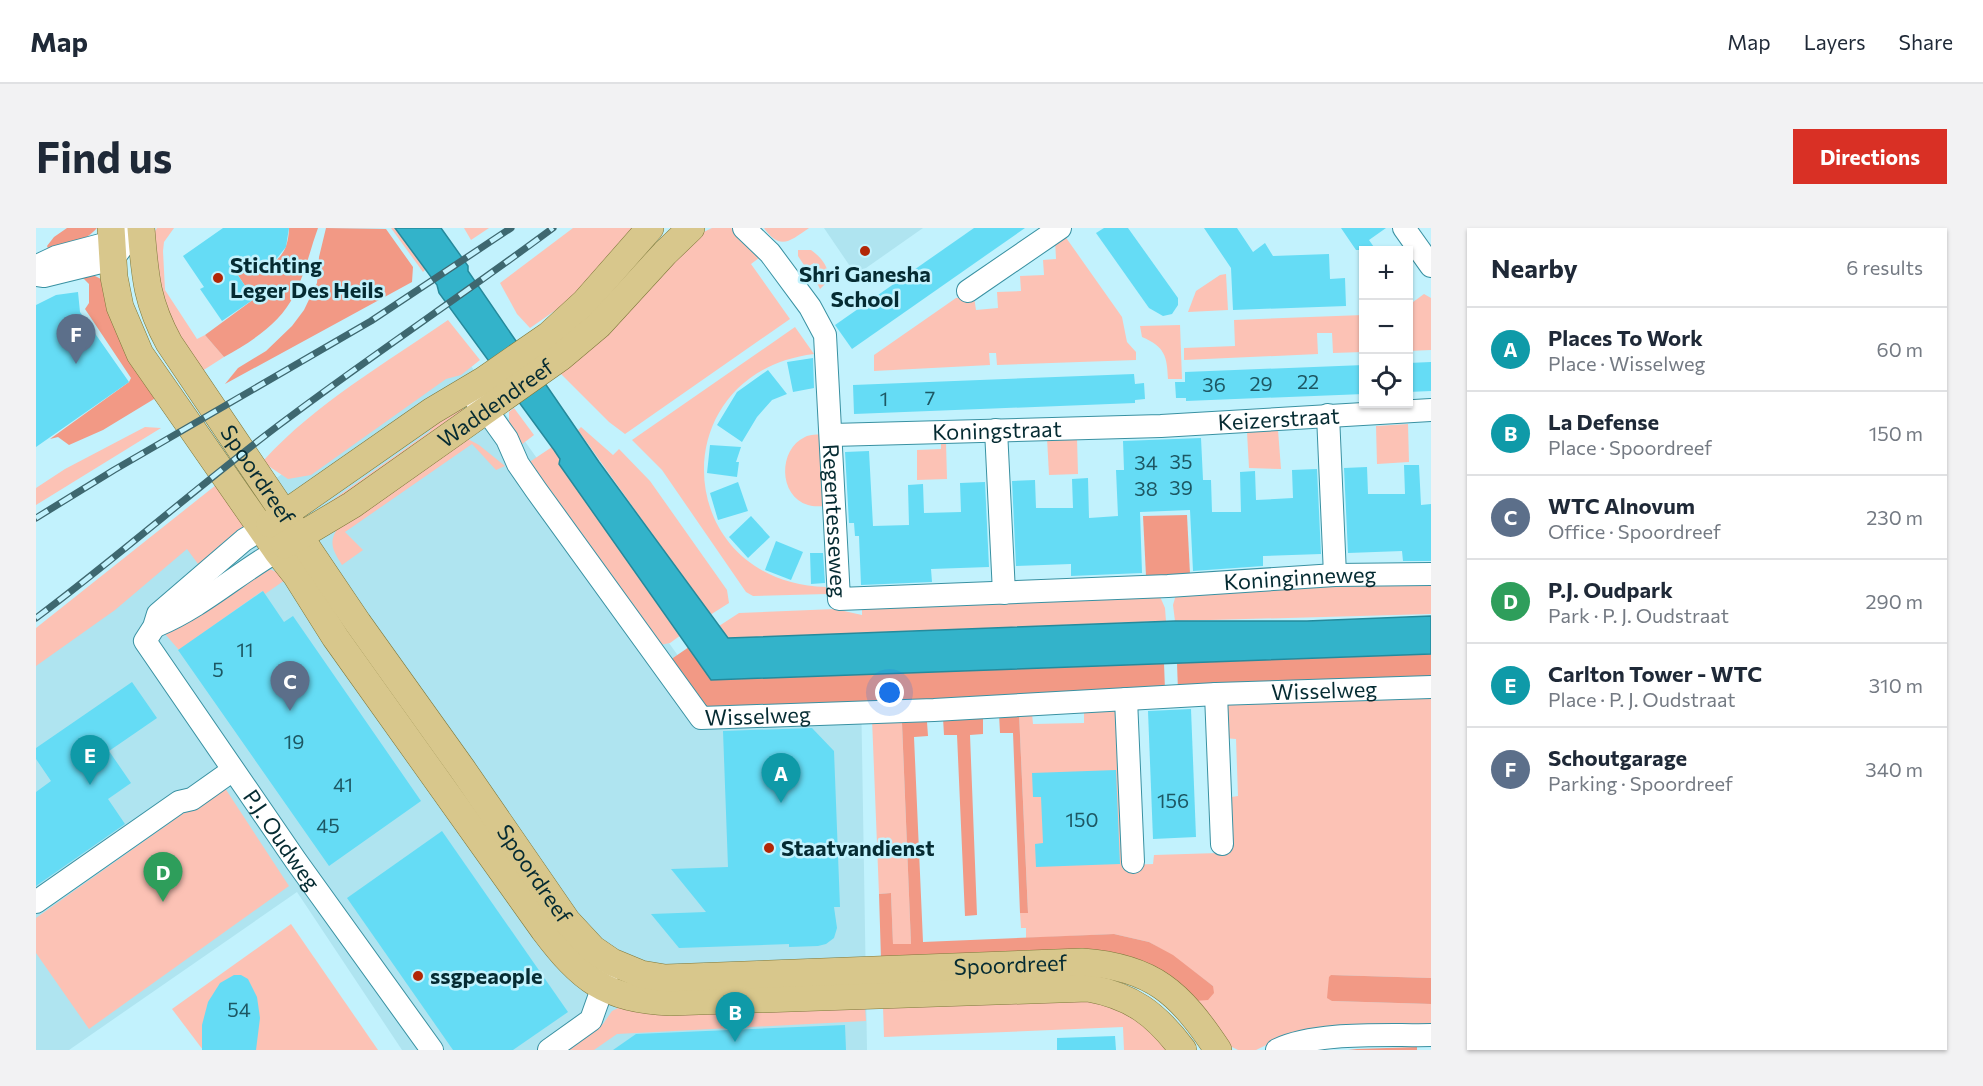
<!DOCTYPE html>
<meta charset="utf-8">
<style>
body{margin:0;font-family:Commissioner,sans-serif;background:#f2f2f3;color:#1f2937}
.controls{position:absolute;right:18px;top:18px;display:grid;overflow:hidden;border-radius:0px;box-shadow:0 2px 4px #0004}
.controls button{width:54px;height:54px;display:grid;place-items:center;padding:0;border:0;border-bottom:2px solid #e0e1e3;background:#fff;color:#1f2937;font:30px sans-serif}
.you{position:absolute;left:854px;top:465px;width:21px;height:21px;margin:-15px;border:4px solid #fff;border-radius:50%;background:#1a73e8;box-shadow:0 0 0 9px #1a73e833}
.badge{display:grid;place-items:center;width:39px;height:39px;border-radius:50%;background:#d93025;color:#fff;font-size:20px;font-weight:700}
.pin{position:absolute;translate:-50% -50px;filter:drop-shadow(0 2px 3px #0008)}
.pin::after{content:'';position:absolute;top:32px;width:21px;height:18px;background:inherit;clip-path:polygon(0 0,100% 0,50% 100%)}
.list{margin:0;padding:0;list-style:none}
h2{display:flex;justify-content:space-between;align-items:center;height:78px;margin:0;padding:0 24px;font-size:26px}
h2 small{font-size:20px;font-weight:400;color:#747a83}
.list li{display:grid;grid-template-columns:39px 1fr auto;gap:18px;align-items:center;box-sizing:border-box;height:84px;padding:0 24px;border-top:2px solid #e0e1e3}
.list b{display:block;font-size:22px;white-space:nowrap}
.list p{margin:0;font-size:20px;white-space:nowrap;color:#747a83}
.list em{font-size:20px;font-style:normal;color:#747a83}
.icon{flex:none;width:33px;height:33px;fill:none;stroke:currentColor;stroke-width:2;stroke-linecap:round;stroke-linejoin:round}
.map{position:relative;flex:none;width:1395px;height:822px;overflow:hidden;border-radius:0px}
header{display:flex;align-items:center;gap:36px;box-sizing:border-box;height:84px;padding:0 30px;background:#fff;border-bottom:2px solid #e0e1e3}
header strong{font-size:28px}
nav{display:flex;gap:33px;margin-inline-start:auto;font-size:21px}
.intro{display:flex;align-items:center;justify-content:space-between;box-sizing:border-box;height:144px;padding:0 36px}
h1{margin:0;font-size:42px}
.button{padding:15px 27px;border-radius:0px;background:#d93025;color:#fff;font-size:21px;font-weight:700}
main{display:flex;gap:36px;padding:0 36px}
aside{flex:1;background:#fff;border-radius:0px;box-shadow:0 2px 4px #0004}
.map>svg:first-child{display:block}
.built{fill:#afe4f0}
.green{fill:#fcc2b5}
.forest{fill:#f29985}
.water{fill:#33b3ca;stroke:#258a9c;stroke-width:1.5}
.building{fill:#65dcf5}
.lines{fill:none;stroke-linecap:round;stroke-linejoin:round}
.minor-casing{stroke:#3991a2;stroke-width:24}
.major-casing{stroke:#7d783a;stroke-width:28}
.minor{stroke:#fff;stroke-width:22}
.major{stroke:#d8c78c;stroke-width:27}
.rail-casing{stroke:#3e6870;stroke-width:7}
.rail{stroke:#c2f2fd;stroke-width:4.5;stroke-dasharray:14;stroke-linecap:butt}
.poi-dot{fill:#b22606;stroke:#c2f2fd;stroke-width:2}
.labels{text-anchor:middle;stroke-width:5;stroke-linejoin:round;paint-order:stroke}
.number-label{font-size:20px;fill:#1d5763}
.poi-label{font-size:22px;font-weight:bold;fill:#052b32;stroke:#c2f2fd;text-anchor:start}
.street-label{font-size:22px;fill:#052b32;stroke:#c2f2fd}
</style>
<header>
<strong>Map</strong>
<nav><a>Map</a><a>Layers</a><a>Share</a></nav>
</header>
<div class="intro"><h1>Find us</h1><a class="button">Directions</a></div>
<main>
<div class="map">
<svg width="1395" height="822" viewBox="0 0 1395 822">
<rect width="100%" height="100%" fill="#c2f2fd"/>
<!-- built -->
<g class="built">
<path d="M788,0H887L820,47Z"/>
<path d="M425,124L668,464L825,461L831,822H366L261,664L33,822H0V414Z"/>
</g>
<!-- green -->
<g class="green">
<path d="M121,0H138L128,14L127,23L129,62L161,111L169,107L188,129L163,145L130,89L117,6Z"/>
<path d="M355,0H359L390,41L387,44Z"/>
<path d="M428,0H453L435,12Z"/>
<path d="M537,0H602L550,55L527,77L494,100L481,86L464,55Z"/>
<path d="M676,0H695L700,2L727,27L715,36L754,91L589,206L573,194L522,143L659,8Z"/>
<path d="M728,0H773C754,13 744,23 728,0Z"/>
<path d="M1026,4L1086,89L1091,114L1100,124V132L961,137L960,125H953L954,137L838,143V127L920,70L938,69L940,82L962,80L961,64L985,63L984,48L1008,47L1007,32L1020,31L1019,11Z"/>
<path d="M775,22C786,30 791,37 794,51L784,61L780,53L787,48L778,35L770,40L762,28V22Z"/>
<path d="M1190,46L1192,82L1152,84L1160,63L1184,47Z"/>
<path d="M1388,66L1395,70V122L1373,123V77Z"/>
<path d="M1327,87V124L1297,125L1296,105H1281L1282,126L1148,132V120L1199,118L1198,92Z"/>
<path d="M412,92L444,132L425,147L410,151L275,247L252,251L231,237L228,232C280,175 350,135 412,92Z"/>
<path d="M1144,97L1146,151H1132C1131,128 1129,119 1106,109L1104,98Z"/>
<path d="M759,99L778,126C625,145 634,354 790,359L791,366L717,368L710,364L626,242L596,212Z"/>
<path d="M418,180L428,181L431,183L282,286L281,283L393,204L408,184Z"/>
<path d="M478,180L498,207L485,217L473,201V184Z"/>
<path d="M1372,196L1373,234L1341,236L1340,198Z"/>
<path d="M109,199L125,200L0,277V260L29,241Z"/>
<path d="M545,199L577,227L583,221L614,253L691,362L693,375L674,387L542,202Z"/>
<path d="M1242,202L1245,241L1213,240L1211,204Z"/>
<path d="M788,206L791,278C785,278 777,279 772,277C742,268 742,221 769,209C774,206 782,207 788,206Z"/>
<path d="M430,210L443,217L469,238L460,242L436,216L309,304L327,322L306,337C295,320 292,313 305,295Z"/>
<path d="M1011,210H1041L1042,246L1013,247Z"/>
<path d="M905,214H910L911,251L881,252V222L905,221Z"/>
<path d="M516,219L524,231L523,236L645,407L634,415L619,418L492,235Z"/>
<path d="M180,257C187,266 203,282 207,291C212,307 176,331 165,340L151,321L79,382L0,438V400Z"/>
<path d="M226,340C237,341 242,344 249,352L229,366L226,363L143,422L129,406L138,398Z"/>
<path d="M1395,353V386L1139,393L1137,377L1141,363Z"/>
<path d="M1122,364L1129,380L1130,393L692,410L683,398L703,385L799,381L826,387V375Z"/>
<path d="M1395,464V750L1295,747L1296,773L1395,776V800L1245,810L1220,822H1202L1192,817L1158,773L1177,758L1137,728L1113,714L1078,706L990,710V700H985L984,685L992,684L983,485H996L997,496L1048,495V483L1082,481L1092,637L1117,636L1118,627L1182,625L1189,570L1202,568L1200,511L1187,510L1192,472Z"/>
<path d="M836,491H891V494L866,496L875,716L857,717L855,665L843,666Z"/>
<path d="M187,557L253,658L53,801L0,725V690Z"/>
<path d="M255,696L342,822H167L136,781Z"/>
<path d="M1027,769L1088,780L1136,822H1088L1087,799L848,809L847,779Z"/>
<path d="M586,778L829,779L830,793L581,806L558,822H528L567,796L576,783Z"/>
</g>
<!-- forest -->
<g class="forest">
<path d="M31,0H61C49,14 29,18 13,23L11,18L18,9Z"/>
<path d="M253,0H282C274,22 269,46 258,67C245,95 215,114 188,129L169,107L218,71L197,40C228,41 252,38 253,0Z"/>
<path d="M290,0L350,1L377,39L376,54L189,156L202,140L230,123L256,98L268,82L281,55L283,29Z"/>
<path d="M57,47L65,51L123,168L67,202L33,217L22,209L14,211L93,154L95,150L49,81L53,75V56L48,51L35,50Z"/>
<path d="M1151,287L1154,346L1110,348L1107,288Z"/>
<path d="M653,419L676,452L1128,435L1129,462L670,480L634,432Z"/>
<path d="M1395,426V452L1142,463L1141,435Z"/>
<path d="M983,485L992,685H984L977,505H964L963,486Z"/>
<path d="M947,489V506L934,507L941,687L929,688L921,507H908L907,490Z"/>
<path d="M891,494L892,508L878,509L887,714L1078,706L1113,714L1137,727L1177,758L1178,765L1172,772L1158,773L1140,757L845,731L843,666L855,665L857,716H875L866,495Z"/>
<path d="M1295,747L1395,750V776L1296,773L1291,770L1293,749Z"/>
<path d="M1381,819V822H1312L1321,821Z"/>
</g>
<!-- water -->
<path class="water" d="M359,0H405L432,38V43L563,234L692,410L1139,393H1271L1395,388V426L675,452L523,236L524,231L518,222L403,65L401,57Z"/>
<!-- building -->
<g class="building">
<path d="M187,0H253L250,19L238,34L229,39L201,46L218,71L186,93L164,61L168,59L147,28Z"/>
<path d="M938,0H989L816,121L799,97Z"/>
<path d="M1068,0H1092L1142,70V77L1136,86L1127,88L1113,80L1060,5Z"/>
<path d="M1168,0H1201L1217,24L1229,15L1237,28L1293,26L1294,51L1309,50L1310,78L1197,82L1195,40Z"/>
<path d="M1305,0H1350L1333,12L1340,22H1320Z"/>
<path d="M42,64L44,84L93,154L0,219V77L20,67Z"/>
<path d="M777,130L778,160L757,164L751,134Z"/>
<path d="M1395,134V163L1372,164V135Z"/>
<path d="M1328,137V166L1150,173V170H1140L1139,154H1149V144Z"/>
<path d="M732,142L751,166L736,172L721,189L706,214L681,197L701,164Z"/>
<path d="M1098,146L1099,156L1108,155L1109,171L1099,172V175L818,186L817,157Z"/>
<path d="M1165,210L1167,252H1175L1176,284H1205L1204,244L1219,243L1220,272L1257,270L1256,242L1281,241L1285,326L1227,328V338L1157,343L1154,282L1104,284L1106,345L1035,348V336L980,338L976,253L999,252L1000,280H1037L1036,251L1052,250L1053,290L1082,288L1080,242H1088L1087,213Z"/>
<path d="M674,217L705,219L700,234H703L701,249L671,245Z"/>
<path d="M833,223L837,298L873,297L872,257L887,256L888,285L925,284L924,255L949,254L953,339L895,341L896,354L825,357L823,308H819L818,295H813L809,224Z"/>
<path d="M1368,237H1383L1385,277L1395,276V333H1367L1366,323L1312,325L1308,240L1331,239L1332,266H1369Z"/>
<path d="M702,254L712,283L682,292L674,265Z"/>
<path d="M715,288L734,309L712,330L693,309Z"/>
<path d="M740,313L767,324L755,352L729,342Z"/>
<path d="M774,325H787L789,355L775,356Z"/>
<path d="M227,363L248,394L257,388L385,573L293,638L142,422Z"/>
<path d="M96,454L121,490L73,523L95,555L72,571L89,596L0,658V564L15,553L0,531V520Z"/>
<path d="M1155,481L1160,609L1117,611L1112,483Z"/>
<path d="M776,500L798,523L804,679H798L801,700L798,710L790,716L782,718L753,719V716L643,720L615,686L670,684L635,641L692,639L687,503Z"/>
<path d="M1080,542L1084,636L1000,639L999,616L1007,615L1005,569H997L996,545Z"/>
<path d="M406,603L532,784L477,822H417L311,670Z"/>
<path d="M198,747H205L212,751L221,769L224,790L220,822H166V797L172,774L184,755Z"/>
<path d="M809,797L810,822H577L600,806Z"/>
<path d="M1079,808L1080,822H1021V810Z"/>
</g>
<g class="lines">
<!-- minor casing -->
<g class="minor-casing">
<g id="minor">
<path id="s1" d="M708,0L734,25L774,79L789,107L803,371L1132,358L1299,347L1395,346"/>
<path d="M1368,0L1395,38"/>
<path d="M3,37L20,29L76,14L86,2"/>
<path d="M0,47L8,48L77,31L100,0"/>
<path d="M932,63L1024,0"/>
<path id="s2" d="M438,170L451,183L471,211L482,236L500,262L665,490L898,482L1180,466L1395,459"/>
<path d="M1292,187L1299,347"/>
<path d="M960,202L968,365"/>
<path id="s3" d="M796,207L1125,198L1395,182"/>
<path id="s4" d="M226,301L208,312L122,386L118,399L109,413L260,633L396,822"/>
<path d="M122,397C165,379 201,346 241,323"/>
<path d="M1180,466L1186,616"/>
<path d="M1090,471L1097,634"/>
<path d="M0,674L143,574L156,571L197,542"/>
<path d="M513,822L555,792L572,744"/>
<path d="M1241,822C1281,803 1350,808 1395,807"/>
</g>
</g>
<!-- major casing -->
<g class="major-casing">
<g id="major">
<path d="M75,0L78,49L84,79L104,126L241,323L260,347L299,409L508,702C545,751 570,772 634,774L1052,760C1096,768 1120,786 1147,822"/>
<path id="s5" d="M105,0C109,47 110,73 133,115L322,395L427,542L531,693L557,721L576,734L605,746L629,750L1046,734C1117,739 1144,765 1182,822"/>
<path d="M234,296L396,183L448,152L513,107L549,74L614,0"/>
<path id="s6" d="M249,317L316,277L525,129L563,97L629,25L655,0"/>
</g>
</g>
<!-- minor -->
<use href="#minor" class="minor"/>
<!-- major -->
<use href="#major" class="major"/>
<!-- rail casing -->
<g class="rail-casing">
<g id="rail">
<path d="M0,290L78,242L335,93L475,0"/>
<path d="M0,390C83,328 161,259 243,197C333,129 427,67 517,0"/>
</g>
</g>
<!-- rail -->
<use href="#rail" class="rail"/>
</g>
<!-- markers -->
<g class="poi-dot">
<circle cx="829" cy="23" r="6"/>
<circle cx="182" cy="50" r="6"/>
<circle cx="733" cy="620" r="6"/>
<circle cx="382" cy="748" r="6"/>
</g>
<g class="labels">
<!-- number labels -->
<g class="number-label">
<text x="1272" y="161">22</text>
<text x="1225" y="163">29</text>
<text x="1178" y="164">36</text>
<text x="894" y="177">7</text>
<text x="848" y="178">1</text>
<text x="1145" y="241">35</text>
<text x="1110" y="242">34</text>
<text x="1145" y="267">39</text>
<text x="1110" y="268">38</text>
<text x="209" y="429">11</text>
<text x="182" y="449">5</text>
<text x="258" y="521">19</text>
<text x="307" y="564">41</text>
<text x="1137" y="580">156</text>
<text x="1046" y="599">150</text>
<text x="292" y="605">45</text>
<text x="203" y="789">54</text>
</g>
<!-- poi labels -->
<g class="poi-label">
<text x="194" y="45">Stichting<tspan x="194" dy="25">Leger Des Heils</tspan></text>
<text x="829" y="54" text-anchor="middle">Shri Ganesha<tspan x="829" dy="25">School</tspan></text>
<text x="745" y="628">Staatvandienst</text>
<text x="394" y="756">ssgpeaople</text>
</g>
<!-- street labels -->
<g class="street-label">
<text dy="8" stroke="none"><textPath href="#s6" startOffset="254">Waddendreef</textPath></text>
<text dy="8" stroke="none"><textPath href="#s3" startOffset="447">Keizerstraat</textPath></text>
<text dy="8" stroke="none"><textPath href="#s3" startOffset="165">Koningstraat</textPath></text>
<text dy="8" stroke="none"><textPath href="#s5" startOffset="278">Spoordreef</textPath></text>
<text dy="8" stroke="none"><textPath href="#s1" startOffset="321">Regentesseweg</textPath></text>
<text dy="8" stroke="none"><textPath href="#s1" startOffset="861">Koninginneweg</textPath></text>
<text dy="8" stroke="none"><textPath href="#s2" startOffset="1017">Wisselweg</textPath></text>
<text dy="8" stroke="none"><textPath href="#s2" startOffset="450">Wisselweg</textPath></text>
<text dy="8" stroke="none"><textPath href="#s4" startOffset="406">P.J. Oudweg</textPath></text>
<text dy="8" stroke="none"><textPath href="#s5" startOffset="764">Spoordreef</textPath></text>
<text dy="8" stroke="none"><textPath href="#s5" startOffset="1284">Spoordreef</textPath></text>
</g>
</g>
</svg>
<div class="controls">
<button>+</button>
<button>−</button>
<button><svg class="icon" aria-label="locate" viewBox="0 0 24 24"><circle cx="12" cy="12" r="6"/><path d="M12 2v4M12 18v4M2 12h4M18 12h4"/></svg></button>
</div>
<div class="you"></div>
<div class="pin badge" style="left:745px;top:575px;background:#0f9aa8">A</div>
<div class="pin badge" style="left:699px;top:814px;background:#0f9aa8">B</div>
<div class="pin badge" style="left:254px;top:483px;background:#5c6f8a">C</div>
<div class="pin badge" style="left:127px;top:674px;background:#2e9e5b">D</div>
<div class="pin badge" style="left:54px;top:557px;background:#0f9aa8">E</div>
<div class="pin badge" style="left:40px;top:136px;background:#5c6f8a">F</div>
</div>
<aside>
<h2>Nearby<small>6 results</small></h2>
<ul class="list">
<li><span class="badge" style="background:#0f9aa8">A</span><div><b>Places To Work</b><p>Place · Wisselweg</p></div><em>60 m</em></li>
<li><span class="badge" style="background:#0f9aa8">B</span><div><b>La Defense</b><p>Place · Spoordreef</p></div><em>150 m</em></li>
<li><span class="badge" style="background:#5c6f8a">C</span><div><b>WTC Alnovum</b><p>Office · Spoordreef</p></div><em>230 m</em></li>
<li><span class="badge" style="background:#2e9e5b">D</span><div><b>P.J. Oudpark</b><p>Park · P. J. Oudstraat</p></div><em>290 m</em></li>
<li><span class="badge" style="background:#0f9aa8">E</span><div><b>Carlton Tower - WTC</b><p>Place · P. J. Oudstraat</p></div><em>310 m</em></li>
<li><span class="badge" style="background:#5c6f8a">F</span><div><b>Schoutgarage</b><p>Parking · Spoordreef</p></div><em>340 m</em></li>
</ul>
</aside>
</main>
